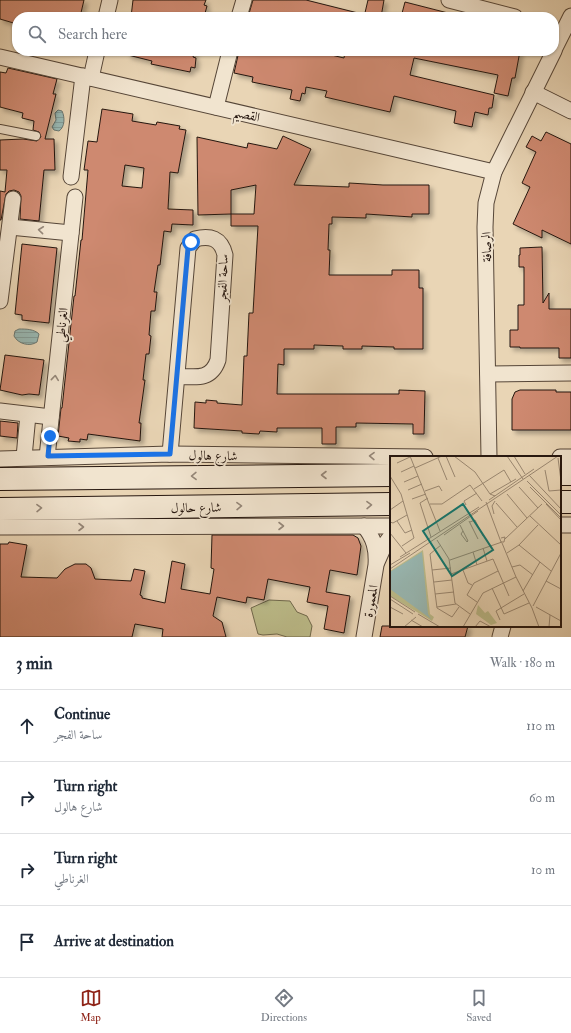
<!DOCTYPE html>
<meta charset="utf-8">
<style>
body{margin:0;font-family:"IM FELL Double Pica",Amiri,serif;background:#f6f6f7;color:#1f2937}
.stop{position:absolute;width:12px;height:12px;margin:-9px;border:3px solid #1a73e8;border-radius:50%;background:#fff}
.stop.end{background:#1a73e8;border-color:#fff;box-shadow:0 1px 4px #0008}
.list{margin:0;padding:0;list-style:none}
h2{display:flex;justify-content:space-between;align-items:center;height:52px;margin:0;padding:0 16px;font-size:17px}
h2 small{font-size:13px;font-weight:400;color:#747a83}
.list li{display:grid;grid-template-columns:26px 1fr auto;gap:12px;align-items:center;box-sizing:border-box;height:72px;padding:0 16px;border-top:1px solid #e0e1e3}
.list b{display:block;font-size:15px;white-space:nowrap}
.list p{margin:0;font-size:13px;white-space:nowrap;color:#747a83}
.list em{font-size:13px;font-style:normal;color:#747a83}
.icon{flex:none;width:22px;height:22px;fill:none;stroke:currentColor;stroke-width:2;stroke-linecap:round;stroke-linejoin:round}
.map{position:relative;flex:none;width:571px;height:637px;overflow:hidden}
.search{position:absolute;background:#fff;box-shadow:0 1px 3px #0004;left:12px;right:12px;top:12px;height:44px;display:flex;align-items:center;gap:10px;box-sizing:border-box;padding:0 14px;border-radius:16px;color:#747a83;font-size:15px}
.sheet{height:340px;background:#fff}
nav{display:flex;justify-content:space-around;align-items:center;box-sizing:border-box;height:56px;border-top:1px solid #e0e1e3;background:#fff;font-size:11px;color:#747a83}
nav a{display:grid;justify-items:center;gap:2px}
nav .on{color:#8f2418}
.map>svg:first-child{display:block}
.garden{fill:#bcbc8a;stroke:#70694c}
.water{fill:url(#water-rules);stroke:#6a7771}
.building{fill:#ce896f;stroke:#25160f;fill-rule:evenodd;filter:url(#shadow)}
.lines{fill:none;stroke-linecap:round;stroke-linejoin:round}
.lane-casing{stroke:#564638;stroke-width:10}
.street-casing{stroke:#564638;stroke-width:17}
.secondary-casing{stroke:#25160f;stroke-width:24}
.lane{stroke:#f1e4cf;stroke-width:8}
.street{stroke:#f1e4cf;stroke-width:15}
.secondary{stroke:#f1e4cf;stroke-width:22}
.oneway{stroke:#958779}
.route{stroke:#1a73e8;stroke-width:5}
.labels{text-anchor:middle;stroke-width:3.5;stroke-linejoin:round;paint-order:stroke}
.street-label{font-size:13px;fill:#25160f;stroke:#f1e4cf}
.inset-road{fill:none;stroke:#9b8973;stroke-width:1}
.view{fill:#0f766e;fill-opacity:0.15;stroke:#0f766e;stroke-width:2}
.inset-edge{fill:none;stroke:#25160f;stroke-width:2}
</style>
<div class="map">
<svg width="571" height="637" viewBox="0 0 571 637">
<defs>
<pattern id="water-rules" width="6" height="5" patternUnits="userSpaceOnUse"><rect width="6" height="5" fill="#98b8b3"/><path d="M0 2.5h6" fill="none" stroke="#839d99"/></pattern>
<filter id="shadow"><feDropShadow dx="3.5" dy="3.5" stdDeviation="2" flood-color="#0004"/></filter>
</defs>
<rect width="100%" height="100%" fill="#e9d5b5"/>
<filter id="stains"><feTurbulence type="fractalNoise" baseFrequency=".005" numOctaves="4"/><feColorMatrix values="0 0 0 0 .2 0 0 0 0 .09 0 0 0 0 .02 0 0 0 .5 -.17"/></filter>
<radialGradient id="worn" r=".72"><stop offset=".6" stop-color="#630" stop-opacity="0"/><stop offset="1" stop-color="#630" stop-opacity=".3"/></radialGradient>
<!-- garden -->
<path class="garden" d="M269,600L290,601L297,612L307,616L312,626L310,637H287L277,634L263,635L258,634L251,608Z"/>
<!-- water -->
<g class="water">
<path d="M58,110L62,111C65,117 65,127 59,131L54,130L52,127L56,120L55,113Z"/>
<path d="M19,329C26,329 34,329 39,334L37,342C30,347 18,344 14,336L15,331Z"/>
</g>
<!-- building -->
<g class="building">
<path d="M0,0H84L80,17H17V24L0,19Z"/>
<path d="M133,0H206L204,5L207,6L204,17H131Z"/>
<path d="M253,0H306L358,13V17H248Z"/>
<path d="M368,0H384L381,17H364Z"/>
<path d="M405,2L448,13V17H401Z"/>
<path d="M128,51H195L193,57L196,58L195,68L191,67L190,72L151,64L152,61L128,55Z"/>
<path d="M239,51H323V53L344,58L345,51H520L515,78H512L508,96L494,93L498,75L414,58L410,75L494,95L492,108H489L488,115L475,112L472,127L454,123L456,111L394,96L390,112L325,97L327,91L306,87L305,94L302,93L300,101L290,99L292,90L252,82L253,77L234,73Z"/>
<path d="M8,68L57,79L53,94H56L45,139H54L55,170H44L39,221L20,219L21,196L19,192L14,190L9,191L6,194L1,220H0V191L5,192L7,170H0V140L23,139L37,141L41,137L39,132L33,130L34,121L22,118L23,113L0,107V72L6,73Z"/>
<path d="M102,109L133,114L132,121L156,125L157,122L180,126L179,129L186,130L178,173L170,172L168,209L193,210V225L172,224L171,232L164,231L160,265H158L154,292H157L155,311H151L149,335L151,336L149,354H146L143,380H145L139,423H141L140,441L88,434L87,440L80,439V442L68,441L69,438L58,436L61,408H62L74,296H75L81,240H82L88,170H84L88,141L97,142ZM125,165L144,168L142,188L122,186Z"/>
<path d="M546,132L571,144V244L542,230V238L513,224L530,187L522,183L536,152L526,147L532,136L541,141Z"/>
<path d="M283,136L311,149L294,185L349,187V183L383,185H429V214H412V217L366,214V218L332,217V224H329L328,250H330L329,275H392V270H419V288H423V349H394V347L362,346V349H343V346L314,345V349H284V365L278,364L277,394H399V390L425,391L424,434H413V424L356,423V427H336V444H322V428H277V432L260,431L259,434L242,433V431L194,428L195,402L206,403V400L217,401V403L242,405L244,356H247L249,313H253L258,226H231V214L198,215L197,137L247,148L248,143L277,149ZM256,185L254,214H231V190Z"/>
<path d="M22,244L57,248L49,323L22,320V315L15,314Z"/>
<path d="M542,247L543,303L549,293V309H571V358H559V348H520V347H510V330H518V305H524V267H519V255H520V248Z"/>
<path d="M5,355L44,360L39,395L29,394L22,395L0,390Z"/>
<path d="M520,390H556V392H571V430H512V399L515,392Z"/>
<path d="M0,421L18,423L17,438L0,436Z"/>
<path d="M212,535H353L358,538L361,546L357,575L330,570L326,592L350,596L344,633L324,629L328,606L307,602L310,587L268,579L264,600L247,597L246,603L217,597L213,616L222,622L226,637H162L163,629L135,624L132,637H0V544H8L9,542L27,545L21,577L57,578L65,569L75,564H86L91,568L95,579L131,581L134,569L145,571L140,595L142,596V598L165,603L172,561L185,564L181,589L210,594L214,569L211,568Z"/>
<path d="M382,626H468L465,637H380Z"/>
</g>
<g class="lines">
<!-- lane casing -->
<g class="lane-casing">
<path id="lane" d="M0,129L36,136"/>
</g>
<!-- street casing -->
<g class="street-casing">
<g id="street">
<path d="M449,0L515,17"/>
<path d="M106,17L110,0"/>
<path d="M239,17L244,0"/>
<path d="M554,50L571,16"/>
<path d="M0,57L494,172"/>
<path d="M91,78L97,51"/>
<path d="M533,92L571,111"/>
<path d="M216,107L230,51"/>
<path d="M71,177L83,76"/>
<path d="M10,227L71,233"/>
<path d="M0,301L13,199"/>
<path d="M488,374L571,373"/>
<path d="M0,411L51,417"/>
<path d="M170,454L188,248L195,239C210,235 221,238 225,255L218,360C211,381 195,377 177,376"/>
<path d="M24,457L28,415"/>
<path d="M47,457L75,197"/>
<path d="M489,457L485,227L486,203L494,172L554,51"/>
<path d="M560,457H571"/>
<path d="M0,459L170,454L425,457"/>
<path d="M560,525H571"/>
<path d="M0,527L391,526"/>
<path d="M377,562L385,544L391,536"/>
<path d="M364,637L376,565C377,549 374,538 364,526"/>
<path d="M500,637L503,626"/>
</g>
</g>
<!-- secondary casing -->
<g class="secondary-casing">
<g id="secondary">
<path d="M560,474H571"/>
<path d="M0,479L391,475"/>
<path d="M560,502H571"/>
<path d="M0,509L391,504"/>
</g>
</g>
<!-- lane -->
<use href="#lane" class="lane"/>
<!-- street -->
<use href="#street" class="street"/>
<!-- secondary -->
<use href="#secondary" class="secondary"/>
</g>
<!-- one-way arrows -->
<defs><path id="oneway-chevron" d="M-2-3.5L2.5 0L-2 3.5" fill="none" stroke-width="1.6" stroke-linecap="round" stroke-linejoin="round"/></defs>
<g class="oneway">
<use href="#oneway-chevron" transform="translate(41 230) rotate(-174)"/>
<use href="#oneway-chevron" transform="translate(55 378) rotate(-84)"/>
<use href="#oneway-chevron" transform="translate(372 456) rotate(-179)"/>
<use href="#oneway-chevron" transform="translate(324 475) rotate(180)"/>
<use href="#oneway-chevron" transform="translate(194 476) rotate(179)"/>
<use href="#oneway-chevron" transform="translate(369 505) rotate(-1)"/>
<use href="#oneway-chevron" transform="translate(239 506) rotate(-1)"/>
<use href="#oneway-chevron" transform="translate(39 508) rotate(-1)"/>
<use href="#oneway-chevron" transform="translate(281 526)"/>
<use href="#oneway-chevron" transform="translate(81 527)"/>
</g>
<g class="lines">
<!-- route -->
<path class="route" d="M50,436L48,456L170,454L188,248L191,242"/>
</g>
<g class="labels">
<!-- street labels -->
<g class="street-label">
<text transform="translate(247 114) rotate(13)" y="5">القصيم</text>
<text transform="translate(486 247) rotate(-91)" y="5">الرصافة</text>
<text transform="translate(222 278) rotate(-88)" y="5">ساحة الفجر</text>
<text transform="translate(61 325) rotate(-84)" y="5">الغرناطي</text>
<text transform="translate(213 455) rotate(1)" y="5">شارع هالول</text>
<text transform="translate(196 507) rotate(-1)" y="5">شارع حالول</text>
<text transform="translate(370 601) rotate(-80)" y="5">المعمورة</text>
</g>
</g>
<!-- overview -->
<g transform="translate(390 456)">
<rect width="171" height="171" fill="#e9d5b5"/>
<path d="M33,94L40,158L44,161L42,165L0,140V115ZM88,149L95,157L98,155L107,167L101,169L86,158Z" fill="#bcbc8a"/>
<path d="M32,96L38,158L41,163L0,133V116Z" fill="#98b8b3"/>
<path class="inset-road" d="M20,0L50,75M56,0L65,21M64,0L85,16L100,38L105,40M117,0L133,23M124,0L135,18M48,2L57,24M168,2L171,25M7,7L20,1M25,12L52,0M155,14L159,35L171,34M11,16L24,10M139,19L171,53M0,20L11,38L24,82L12,90M137,25L171,59M14,26L28,20M129,31L148,52M140,31L171,62M84,33L114,14L121,26M18,34L32,28M35,35L49,30L52,35M100,38L126,23M117,38L137,62M38,42L30,47L41,81M22,43L36,38M99,44L144,13M96,46L111,86H114L115,81L111,82M106,47L127,71M40,48H52L80,29L92,45M156,48L171,64M76,49L74,45L87,37M0,54L13,45M104,58L102,50L105,45M140,60L171,89M7,65L15,77L22,74M79,65L88,83M0,66L3,67L17,59M80,66L85,64L93,80M70,69L78,85L77,86L71,78L73,75M0,77L16,97M54,79L88,55M115,83L152,48M47,84L59,103L65,147L80,158M112,87L126,121L142,152M51,89L40,98L47,152L62,161L69,151M129,89L161,115M93,92L97,105M83,96L87,109M117,97L129,89L148,69M10,101L89,51M60,104L112,86M0,109L20,97M122,111L130,109L143,119M0,113L168,0M42,114L61,112M73,114L78,127L82,129M61,118L103,103L119,140M156,125L171,133M44,126L62,124M102,132L114,158L139,147M133,135L150,106M45,138L64,136M0,140L25,156M0,143L23,158M87,146L77,139L84,127L108,115M143,150L171,97M0,151L13,158M47,151L66,148M146,151L171,165M142,152L149,171M28,158L50,171M21,164L33,171M110,164L106,155L134,138M14,171L26,161M73,171L93,137L126,121M85,171L90,165L101,171M159,171L160,159"/>
<path class="view" d="M73,48L103,94L62,120L33,75Z"/>
<rect width="171" height="171" class="inset-edge"/>
</g>
<rect width="100%" height="100%" filter="url(#stains)"/>
<rect width="100%" height="100%" fill="url(#worn)"/>
</svg>
<div class="stop" style="left:191px;top:242px"></div>
<div class="stop end" style="left:50px;top:436px"></div>
<div class="search"><svg class="icon" aria-label="search" viewBox="0 0 24 24"><circle cx="10" cy="10" r="6"/><path d="M15 15l6 6"/></svg>Search here</div>
</div>
<section class="sheet">
<h2>3 min<small>Walk · 180 m</small></h2>
<ul class="list">
<li><svg class="icon" aria-label="ahead" viewBox="0 0 24 24"><path d="M12 20V5M6 11l6-6 6 6"/></svg><div><b>Continue</b><p>ساحة الفجر</p></div><em>110 m</em></li>
<li><svg class="icon" aria-label="right" viewBox="0 0 24 24"><path d="M7 20v-9h11M14 6l5 5-5 5"/></svg><div><b>Turn right</b><p>شارع هالول</p></div><em>60 m</em></li>
<li><svg class="icon" aria-label="right" viewBox="0 0 24 24"><path d="M7 20v-9h11M14 6l5 5-5 5"/></svg><div><b>Turn right</b><p>الغرناطي</p></div><em>10 m</em></li>
<li><svg class="icon" aria-label="arrive" viewBox="0 0 24 24"><path d="M6 21V4h12l-3 4 3 4H6"/></svg><div><b>Arrive at destination</b></div></li>
</ul>
</section>
<nav>
<a class="on"><svg class="icon" aria-label="map" viewBox="0 0 24 24"><path d="M3 6l6-2 6 2 6-2v14l-6 2-6-2-6 2zM9 4v14M15 6v14"/></svg>Map</a>
<a><svg class="icon" aria-label="directions" viewBox="0 0 24 24"><path d="M12 3l9 9-9 9-9-9zM9 14v-3h6M13 9l2 2-2 2"/></svg>Directions</a>
<a><svg class="icon" aria-label="saved" viewBox="0 0 24 24"><path d="M7 4h10v16l-5-4-5 4z"/></svg>Saved</a>
</nav>
